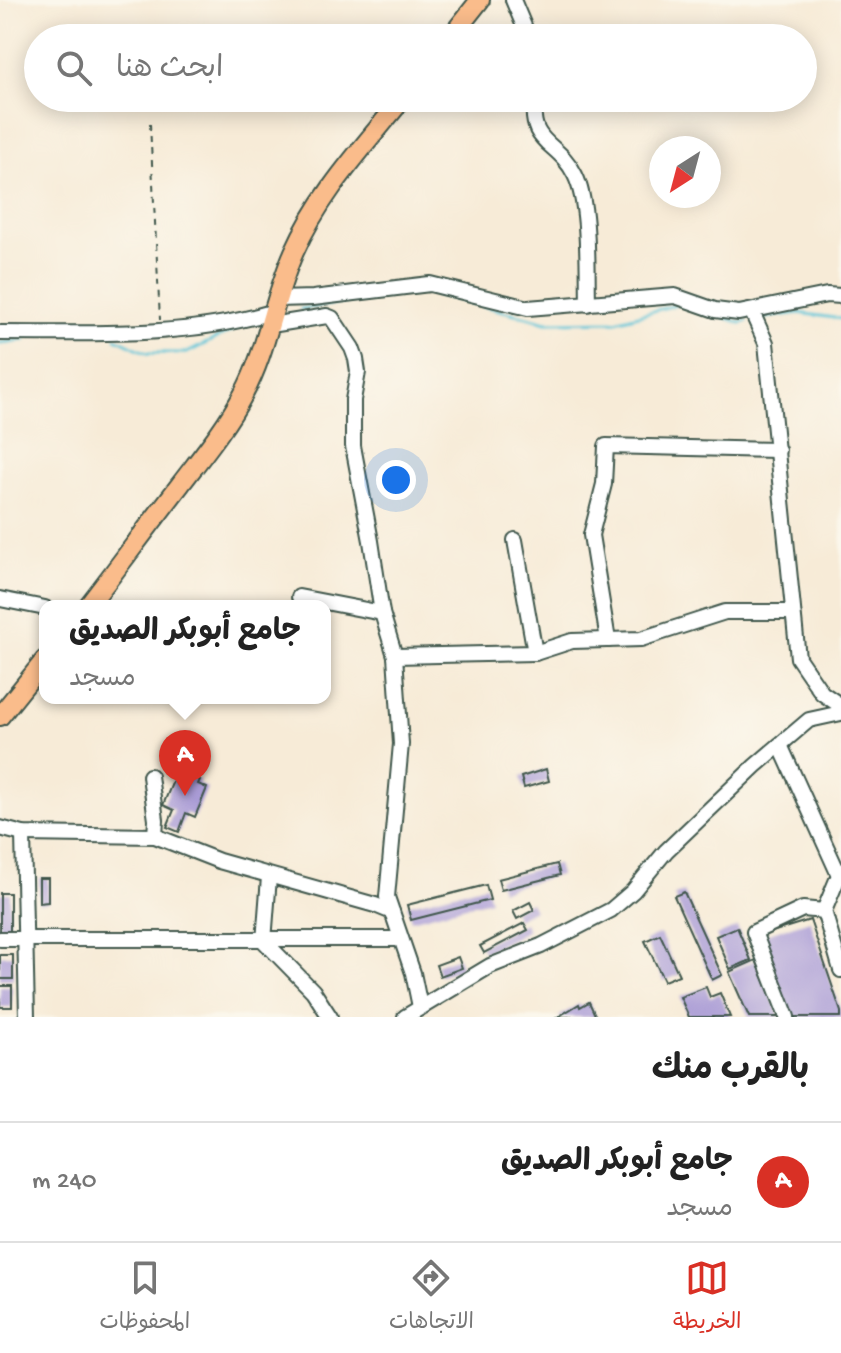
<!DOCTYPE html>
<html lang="ar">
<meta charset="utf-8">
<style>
body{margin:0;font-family:"Gochi Hand","Playpen Sans Arabic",sans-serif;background:#f6f6f6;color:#222;direction:rtl}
.compass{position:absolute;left:649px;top:136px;width:72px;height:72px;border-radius:50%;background:#fff;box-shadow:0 4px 20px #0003;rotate:216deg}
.you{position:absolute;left:396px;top:480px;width:28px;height:28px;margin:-20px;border:6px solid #fff;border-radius:50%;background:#1a73e8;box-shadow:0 0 0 12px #1a73e833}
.badge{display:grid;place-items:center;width:52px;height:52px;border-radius:50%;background:#d93025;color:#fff;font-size:26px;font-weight:700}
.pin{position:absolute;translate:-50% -66px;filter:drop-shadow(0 2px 4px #0008)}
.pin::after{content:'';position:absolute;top:42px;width:28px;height:24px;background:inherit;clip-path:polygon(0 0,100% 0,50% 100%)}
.popup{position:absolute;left:39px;top:600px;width:292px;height:104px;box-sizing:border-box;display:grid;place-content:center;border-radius:16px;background:#fff;filter:drop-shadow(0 2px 6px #0005);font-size:26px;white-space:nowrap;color:#767676}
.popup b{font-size:30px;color:#222}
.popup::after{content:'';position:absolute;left:50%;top:100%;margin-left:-16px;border:16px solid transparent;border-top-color:#fff}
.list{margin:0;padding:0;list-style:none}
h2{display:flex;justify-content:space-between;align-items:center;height:104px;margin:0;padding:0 32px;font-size:34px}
h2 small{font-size:26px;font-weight:400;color:#767676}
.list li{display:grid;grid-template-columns:52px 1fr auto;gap:24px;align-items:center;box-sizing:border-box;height:120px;padding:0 32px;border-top:2px solid #e0e0e0}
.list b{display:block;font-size:30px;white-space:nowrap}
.list p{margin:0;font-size:26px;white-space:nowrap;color:#767676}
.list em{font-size:26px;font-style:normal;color:#767676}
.icon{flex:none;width:44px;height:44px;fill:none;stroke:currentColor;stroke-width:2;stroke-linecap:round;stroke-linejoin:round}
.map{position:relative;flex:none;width:841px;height:1017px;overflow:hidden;direction:ltr}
.search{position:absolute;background:#fff;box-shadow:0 4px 20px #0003;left:24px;right:24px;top:24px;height:88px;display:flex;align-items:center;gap:20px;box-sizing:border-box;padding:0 28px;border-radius:44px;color:#767676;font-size:30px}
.sheet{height:224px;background:#fff}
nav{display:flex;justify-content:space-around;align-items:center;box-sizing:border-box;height:112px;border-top:2px solid #e0e0e0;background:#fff;font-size:22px;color:#767676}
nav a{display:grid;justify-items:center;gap:4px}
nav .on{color:#d93025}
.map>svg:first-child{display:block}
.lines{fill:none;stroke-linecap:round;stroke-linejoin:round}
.stream{stroke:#5cc5d8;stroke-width:3}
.building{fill:#aa9cd6}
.minor-casing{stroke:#3f574c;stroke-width:18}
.major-casing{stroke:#3f574c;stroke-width:22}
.path{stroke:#3f574c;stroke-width:2;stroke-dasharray:6 6;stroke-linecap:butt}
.minor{stroke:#fff;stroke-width:14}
.major{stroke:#fabc8b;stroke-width:18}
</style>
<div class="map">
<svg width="841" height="1017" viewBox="0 0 841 1017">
<rect width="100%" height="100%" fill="#fbf7ec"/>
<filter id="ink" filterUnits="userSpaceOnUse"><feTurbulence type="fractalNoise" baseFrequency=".0125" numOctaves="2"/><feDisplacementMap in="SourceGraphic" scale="16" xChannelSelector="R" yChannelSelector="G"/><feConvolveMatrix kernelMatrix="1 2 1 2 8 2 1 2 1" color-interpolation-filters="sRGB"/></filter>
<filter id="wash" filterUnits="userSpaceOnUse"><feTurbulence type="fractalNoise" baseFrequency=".006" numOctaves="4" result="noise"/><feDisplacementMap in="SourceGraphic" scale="32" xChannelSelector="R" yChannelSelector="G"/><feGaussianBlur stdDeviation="1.8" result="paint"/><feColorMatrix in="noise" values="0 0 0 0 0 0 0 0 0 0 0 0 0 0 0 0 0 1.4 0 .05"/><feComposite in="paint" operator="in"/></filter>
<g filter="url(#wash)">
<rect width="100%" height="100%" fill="#f7ebd7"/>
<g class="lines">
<!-- stream -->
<g class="stream">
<path d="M424,291L547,322L616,321L679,304"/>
<path d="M301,309L385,296"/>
<path d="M724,317L741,323L747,321"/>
<path d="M763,318L799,313L841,319"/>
<path d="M116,338L147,353H187L239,327"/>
<path d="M0,343L25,340"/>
</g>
</g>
<g id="blocks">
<!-- building -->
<g class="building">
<path d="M546,769L549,781L524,788L521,777Z"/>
<path d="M187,774L200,780L198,784L207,788L195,817L186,813L179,832L167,827L174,810L163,805L175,776L185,780Z"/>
<path d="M557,864L560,875L501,890L498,879Z"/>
<path d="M39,878H48V902L39,903Z"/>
<path d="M486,885L490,900L411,920L407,905Z"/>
<path d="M684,892L722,975L712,980L674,896Z"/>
<rect x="0" y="893" width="10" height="39"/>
<path d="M530,902L534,910L517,919L513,911Z"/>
<path d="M810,920L841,1012V1017H789L762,935Z"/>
<path d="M524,923L528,930L484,953L480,946Z"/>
<path d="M737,927L751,960L730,969L716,936Z"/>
<path d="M660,934L679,975L664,981L645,941Z"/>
<rect x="0" y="955" width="13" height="24"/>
<path d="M458,957L462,968L440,976L436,965Z"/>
<path d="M756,960L780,1017H749L729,972Z"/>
<rect x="0" y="986" width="12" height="21"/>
<path d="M706,987L710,997L720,993L730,1017H689L680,997Z"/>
<path d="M589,1002L596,1017H558L579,1004L580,1007Z"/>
</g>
</g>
</g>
<g filter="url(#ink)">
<use href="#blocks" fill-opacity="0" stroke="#3f574c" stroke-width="2"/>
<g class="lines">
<!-- minor casing -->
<g class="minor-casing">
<g id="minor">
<path d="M513,0L529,38"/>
<path d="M535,98C527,146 558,140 575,175C590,205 587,269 588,304"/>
<path d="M277,299L313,298L430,284L528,308L675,296L715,310L739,313L827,295L841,296"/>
<path d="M752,312L766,343L798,658L822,693L841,706"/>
<path d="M271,325L327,316L332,318L352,348L356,359L358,372L353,400V446L371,541L382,613L395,656L401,744L387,897L413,973L420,1007"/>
<path d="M0,333C92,333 183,338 272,312"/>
<path d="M515,540L535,653"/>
<path d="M299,597L382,613"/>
<path d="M0,599L45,608"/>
<path d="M608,640L591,535L604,484L606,446L778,450"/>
<path d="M395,656L535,653L572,641L641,639L725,612H791"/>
<path d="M780,745L839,875L824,911L841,970"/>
<path d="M150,776L156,820L155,836"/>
<path d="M0,828L23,834L155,836L219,861L375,905L392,912"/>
<path d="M23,834L27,1017"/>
<path d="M269,877L264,941L313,991L330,1017"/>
<path d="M0,939H400"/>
<path d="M405,1017L490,966L541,946L611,910L633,891L666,851L755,766L809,720L841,713"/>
<path d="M787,1017L754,932L803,909L824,911"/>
</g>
</g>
<!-- major casing -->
<g class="major-casing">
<g id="major">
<path d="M450,38L480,0"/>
<path d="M88,606C119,566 149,525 180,485C202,456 226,427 243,395C268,349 273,299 294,252C320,193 363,148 403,98"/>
<path d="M0,716L45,660"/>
</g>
</g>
<!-- path -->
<path class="path" d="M150,124L160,320"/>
<!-- minor -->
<use href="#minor" class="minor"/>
<!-- major -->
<use href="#major" class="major"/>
</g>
</g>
</svg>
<svg class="compass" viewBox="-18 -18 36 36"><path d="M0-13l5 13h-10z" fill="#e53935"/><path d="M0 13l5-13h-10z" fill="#767676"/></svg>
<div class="you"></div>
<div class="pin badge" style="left:185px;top:796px">A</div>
<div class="popup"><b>جامع أبوبكر الصديق</b>مسجد</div>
<div class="search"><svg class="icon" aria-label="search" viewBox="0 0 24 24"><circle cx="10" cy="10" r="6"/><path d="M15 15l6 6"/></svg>ابحث هنا</div>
</div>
<section class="sheet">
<h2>بالقرب منك<small></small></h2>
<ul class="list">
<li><span class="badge">A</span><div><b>جامع أبوبكر الصديق</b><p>مسجد</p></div><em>240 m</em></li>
</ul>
</section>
<nav>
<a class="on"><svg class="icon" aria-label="map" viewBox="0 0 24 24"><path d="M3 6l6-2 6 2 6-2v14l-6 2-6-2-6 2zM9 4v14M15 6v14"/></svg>الخريطة</a>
<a><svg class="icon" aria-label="directions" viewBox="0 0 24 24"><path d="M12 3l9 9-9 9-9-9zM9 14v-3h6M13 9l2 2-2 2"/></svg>الاتجاهات</a>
<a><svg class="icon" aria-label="saved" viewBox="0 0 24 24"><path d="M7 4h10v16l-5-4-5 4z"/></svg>المحفوظات</a>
</nav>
